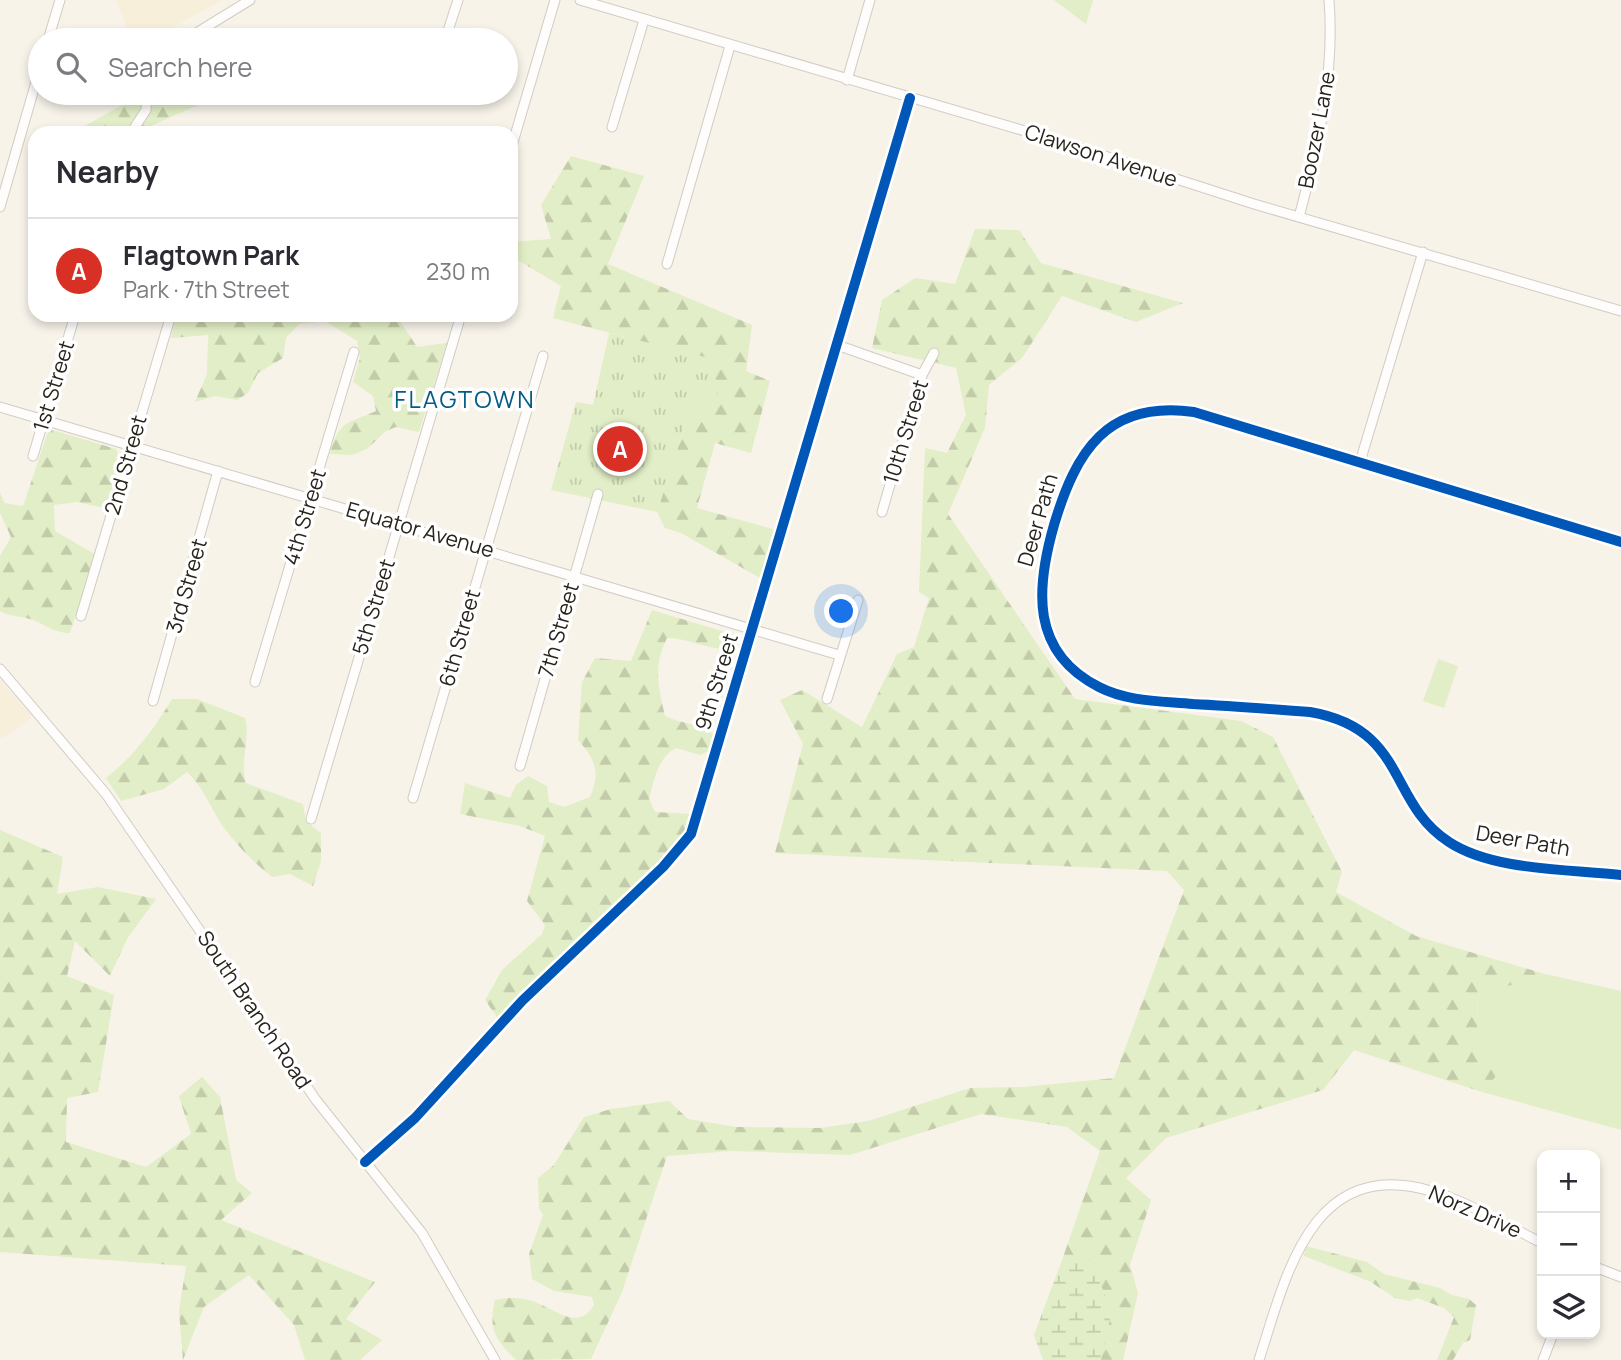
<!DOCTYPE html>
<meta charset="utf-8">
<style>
body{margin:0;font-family:Manrope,sans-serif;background:#f2f2f3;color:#2b2b33}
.controls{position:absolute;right:21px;bottom:21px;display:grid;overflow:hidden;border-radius:14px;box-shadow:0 4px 10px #0003}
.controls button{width:63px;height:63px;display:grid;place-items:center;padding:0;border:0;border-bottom:2px solid #e1e1e2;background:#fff;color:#2b2b33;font:35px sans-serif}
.you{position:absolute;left:842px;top:612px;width:24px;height:24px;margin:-18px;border:5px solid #fff;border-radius:50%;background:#1a73e8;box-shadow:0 0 0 10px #1a73e833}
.badge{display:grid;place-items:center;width:46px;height:46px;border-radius:50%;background:#d93025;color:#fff;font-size:23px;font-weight:700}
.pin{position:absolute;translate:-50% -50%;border:4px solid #fff;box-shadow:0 2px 7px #0006}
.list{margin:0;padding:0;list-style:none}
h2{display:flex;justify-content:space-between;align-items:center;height:91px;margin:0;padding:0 28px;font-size:30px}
h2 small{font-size:23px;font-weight:400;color:#7c7c81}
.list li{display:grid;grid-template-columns:46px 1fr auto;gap:21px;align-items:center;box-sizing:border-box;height:105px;padding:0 28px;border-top:2px solid #e1e1e2}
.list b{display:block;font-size:26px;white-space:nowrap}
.list p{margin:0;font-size:23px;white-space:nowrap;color:#7c7c81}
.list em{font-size:23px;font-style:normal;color:#7c7c81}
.icon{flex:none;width:38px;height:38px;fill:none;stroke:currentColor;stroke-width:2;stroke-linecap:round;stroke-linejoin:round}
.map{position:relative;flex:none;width:1621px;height:1360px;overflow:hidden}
.search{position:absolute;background:#fff;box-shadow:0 4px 10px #0003;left:28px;top:28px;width:490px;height:77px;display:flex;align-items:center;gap:18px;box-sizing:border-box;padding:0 24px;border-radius:38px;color:#7c7c81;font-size:26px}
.panel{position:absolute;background:#fff;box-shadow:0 4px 10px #0003;left:28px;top:126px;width:490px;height:196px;border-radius:21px}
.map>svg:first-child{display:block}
.built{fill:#f8efda}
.grass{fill:#e2eec7}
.forest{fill:url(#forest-firs)}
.wetland{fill:url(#wetland-marsh)}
.park{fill:url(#park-tufts)}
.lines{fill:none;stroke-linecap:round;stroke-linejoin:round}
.minor-casing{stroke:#d0ccc4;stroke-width:11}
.minor{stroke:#fefdfc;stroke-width:9}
.cycleway-casing{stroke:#fff;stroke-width:15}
.cycleway{stroke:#0057b8;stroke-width:10}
.labels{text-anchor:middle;stroke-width:7;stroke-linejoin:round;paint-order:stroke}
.street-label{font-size:21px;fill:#28241c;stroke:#fff}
.quarter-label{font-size:24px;letter-spacing:2px;fill:#055b86;stroke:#fff}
</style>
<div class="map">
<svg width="1621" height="1360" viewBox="0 0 1621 1360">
<defs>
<pattern id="forest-firs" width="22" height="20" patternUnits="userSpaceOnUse" patternTransform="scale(1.75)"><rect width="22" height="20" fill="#e2eec7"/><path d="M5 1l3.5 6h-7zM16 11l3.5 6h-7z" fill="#c2ccaa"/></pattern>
<pattern id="wetland-marsh" width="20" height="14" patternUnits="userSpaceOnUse" patternTransform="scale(1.75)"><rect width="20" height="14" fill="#e2eec7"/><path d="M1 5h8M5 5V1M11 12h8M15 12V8" fill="none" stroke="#c2ccaa"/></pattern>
<pattern id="park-tufts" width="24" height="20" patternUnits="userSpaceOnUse" patternTransform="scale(1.75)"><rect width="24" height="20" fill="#e2eec7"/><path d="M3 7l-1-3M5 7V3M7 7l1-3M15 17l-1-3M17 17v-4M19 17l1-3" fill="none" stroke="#c2ccaa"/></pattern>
</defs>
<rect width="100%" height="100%" fill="#f7f3e9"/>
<!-- built -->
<g class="built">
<path d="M116,0H222L150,40H132Z"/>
<path d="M0,680L32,717L3,738L0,737Z"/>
</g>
<!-- grass -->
<g class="grass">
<path d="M1054,0H1093L1086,24Z"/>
<path d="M1438,659L1458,666L1444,708L1423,701Z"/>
<path d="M1545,974L1621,991V1130L1482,1092L1498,1074L1477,1026L1478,996Z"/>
</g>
<!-- forest -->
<g class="forest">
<path d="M144,93H225L135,133H72Z"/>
<path d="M571,156L644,176L608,264L752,325L746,371L770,381L751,453L715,443L697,508L780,531L767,582L681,533L665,528L657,512L691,407L713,360L553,318L561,286L511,256V242L551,239L541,205Z"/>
<path d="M975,229L1019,230L1041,263L1183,303L1136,322L1062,296L1022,358L989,385L985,428L948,514L1075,699L1241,721L1273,737L1342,872L1336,892L1416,936L1545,974L1478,996L1477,1026L1498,1074L1482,1092L1354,1050L1323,1090L1166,1138L1126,1178L1151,1200L1130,1265L1138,1293L1123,1360H1101L1090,1260L1061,1263L1100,1151L1067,1127L981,1114L850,1155L732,1151L667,1156L622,1292L591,1359L516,1360C495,1340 488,1329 495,1300C507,1297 523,1297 535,1302C555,1309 578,1332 594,1305L592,1297L554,1291L532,1279L529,1254L543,1215L539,1208L538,1178L554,1165L584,1117L611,1109L669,1101L688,1119L736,1127L820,1128L868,1121L970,1088L1023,1087L1114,1078L1184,890L1167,871L775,853L803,744L780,700L802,690L862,727L897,654L914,647L929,598L919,592L925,448L947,453L966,415L956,368L872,348L882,300L915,278L955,284Z"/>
<path d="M176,315L209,318L216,315H396L417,347L447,343L419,432L396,427L386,431L367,449L352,455L330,454C339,420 347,424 376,411L373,396L353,382L360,358L357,341L325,321L299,324L286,338L283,358L258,373L248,393L237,400L215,396L195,402L207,374L208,335L171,338Z"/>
<path d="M49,429L116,449L121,463L109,509L77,502L54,505L55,531L96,555L70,633C54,633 48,626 33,620C22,616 11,617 0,611V556L11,537L0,513V492L4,503L23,506Z"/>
<path d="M652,610L735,635L738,648C715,654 691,638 667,638C653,667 658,685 665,716C681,724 700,723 713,734L711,750L700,755L676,748C658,757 654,780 649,799L655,812L693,814L688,833L678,848L499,1020L485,1000L502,970L542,934L545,925L527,901L545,836L520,826L460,814L465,783L510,798L516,785L528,776L547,786L549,802L564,807L590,797C601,772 595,759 578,740L582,682L595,658L631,661Z"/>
<path d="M172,699H197L245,718C251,741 239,761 246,783L303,804L306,822L321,833V861L313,886L290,874L272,877C256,864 240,849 228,833C212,813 206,790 187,772L164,789L121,801L106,778C135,755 153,730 172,699Z"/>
<path d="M0,830L63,857L57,894L98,887L156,899L127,939L110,976L75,941L67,976L114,995L98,1092L67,1098L66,1142L146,1167L191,1134L179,1096L202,1077L220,1097L236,1180L252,1193L221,1220L375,1282L346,1319L382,1340L360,1360H305L294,1325L249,1275L204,1307L183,1360L179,1311L186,1266L0,1252Z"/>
<path d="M1306,1246L1367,1262L1384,1274L1440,1288L1452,1295L1469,1299L1476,1305L1470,1340L1463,1343L1453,1360H1437L1454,1317L1444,1308L1417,1298L1410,1301L1395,1298L1371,1282L1304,1256Z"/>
</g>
<!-- wetland -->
<path class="wetland" d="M1090,1259L1105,1295L1110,1319L1101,1360H1043L1034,1335L1061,1263Z"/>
<!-- park -->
<path class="park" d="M609,333L713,359L718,398L691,407L657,512L551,490L576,402L593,405Z"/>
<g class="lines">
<!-- minor casing -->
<g class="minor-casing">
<g id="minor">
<path d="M580,0L1052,139L1254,204L1621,311"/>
<path d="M48,40L60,0"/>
<path d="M185,40L250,0"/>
<path d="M445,40L458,0"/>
<path d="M847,80L870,0"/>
<path d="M612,127L644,20"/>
<path d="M131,133L146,110L147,93"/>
<path d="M511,149L555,0"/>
<path d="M0,207L40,68"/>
<path d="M1299,217C1318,145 1335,76 1329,0"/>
<path d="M667,264L730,46"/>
<path d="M837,345L922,375"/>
<path d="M0,407L839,655"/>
<path d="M33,456L75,315"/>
<path d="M1360,462L1423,252"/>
<path d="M882,512L922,375L934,353"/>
<path d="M1621,542L1194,412C1107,400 1076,451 1054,525C1036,588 1030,652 1099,687C1128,702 1162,701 1193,704C1232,706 1271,709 1310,712C1408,729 1387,802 1449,842C1493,871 1569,869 1621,875"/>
<path d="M81,616L171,315"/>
<path d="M0,669L106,794L316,1100L422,1233L495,1360"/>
<path d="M255,682L354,352"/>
<path d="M827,699L858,600"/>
<path d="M153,701L218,471"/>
<path d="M520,766L598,494"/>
<path d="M413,798L543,356"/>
<path d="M311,819L461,315"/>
<path d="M365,1162L415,1118L522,1001L663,867L691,834L910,98"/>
<path d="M1595,1267L1621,1277"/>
<path d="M1259,1360C1286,1276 1311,1156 1431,1191C1469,1202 1507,1226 1542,1243"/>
<path d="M1543,1360L1553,1334"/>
</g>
</g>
<!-- minor -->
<use href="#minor" class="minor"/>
<!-- cycleway casing -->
<g class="cycleway-casing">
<g id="cycleway">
<path d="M1621,542L1194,412C1107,400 1076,451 1054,525C1036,588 1030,652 1099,687C1128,702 1162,701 1193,704C1232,706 1271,709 1310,712C1408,729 1387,802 1449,842C1493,871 1569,869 1621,875"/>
<path d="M365,1162L415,1118L522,1001L663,867L691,834L910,98"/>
</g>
</g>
<!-- cycleway -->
<use href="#cycleway" class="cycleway"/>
</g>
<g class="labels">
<!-- street labels -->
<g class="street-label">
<text transform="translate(1317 130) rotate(-79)" y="7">Boozer Lane</text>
<text transform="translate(1101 156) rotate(18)" y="7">Clawson Avenue</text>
<text transform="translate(54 386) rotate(-73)" y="7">1st Street</text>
<text transform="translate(906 432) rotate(-73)" y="7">10th Street</text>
<text transform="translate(126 465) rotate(-74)" y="7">2nd Street</text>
<text transform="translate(305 517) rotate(-73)" y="7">4th Street</text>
<text transform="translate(1038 520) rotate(-74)" y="7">Deer Path</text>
<text transform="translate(420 530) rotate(16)" y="7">Equator Avenue</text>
<text transform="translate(187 586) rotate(-74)" y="7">3rd Street</text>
<text transform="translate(374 607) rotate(-73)" y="7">5th Street</text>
<text transform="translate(559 630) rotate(-74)" y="7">7th Street</text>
<text transform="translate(460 638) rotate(-74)" y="7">6th Street</text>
<text transform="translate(717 682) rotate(-73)" y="7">9th Street</text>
<text transform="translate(1523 841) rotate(10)" y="7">Deer Path</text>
<text transform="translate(254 1010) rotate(56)" y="7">South Branch Road</text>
<text transform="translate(1475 1212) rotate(24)" y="7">Norz Drive</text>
</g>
<!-- quarter labels -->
<g class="quarter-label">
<text x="465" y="408">FLAGTOWN</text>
</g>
</g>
</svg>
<div class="controls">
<button>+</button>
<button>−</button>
<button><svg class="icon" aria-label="layers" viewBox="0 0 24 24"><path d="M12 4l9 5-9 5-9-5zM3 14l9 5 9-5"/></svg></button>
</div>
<div class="you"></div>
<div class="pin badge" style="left:620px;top:449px">A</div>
<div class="search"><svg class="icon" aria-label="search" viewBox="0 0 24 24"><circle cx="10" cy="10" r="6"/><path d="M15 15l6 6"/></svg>Search here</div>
<section class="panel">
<h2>Nearby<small></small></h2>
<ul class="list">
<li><span class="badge">A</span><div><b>Flagtown Park</b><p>Park · 7th Street</p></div><em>230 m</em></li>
</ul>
</section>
</div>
